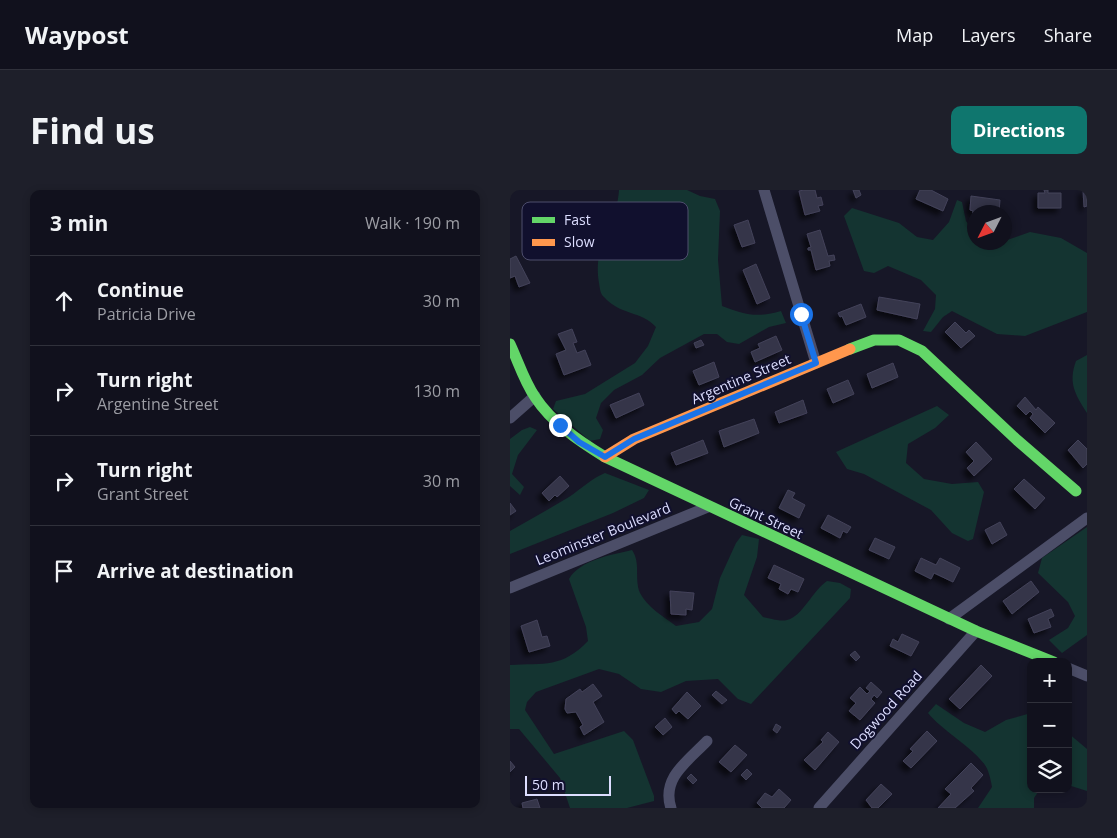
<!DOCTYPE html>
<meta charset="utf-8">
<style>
body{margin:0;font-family:"Open Sans",sans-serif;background:#1e1f2a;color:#f1f3f6}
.controls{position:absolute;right:15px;bottom:15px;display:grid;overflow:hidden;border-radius:10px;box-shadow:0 2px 8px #0003}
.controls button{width:45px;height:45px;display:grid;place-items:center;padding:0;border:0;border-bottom:1px solid #30313b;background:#11111d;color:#f1f3f6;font:25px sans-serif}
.compass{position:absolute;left:457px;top:15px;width:45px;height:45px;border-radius:50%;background:#11111d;box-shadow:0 2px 8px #0003;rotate:228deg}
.scale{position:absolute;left:15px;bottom:12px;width:86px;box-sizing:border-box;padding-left:5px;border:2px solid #dddeff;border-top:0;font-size:14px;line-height:18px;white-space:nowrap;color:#dddeff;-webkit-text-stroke:4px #11102e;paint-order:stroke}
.stop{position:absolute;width:15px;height:15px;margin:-11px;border:4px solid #1a73e8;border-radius:50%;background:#fff}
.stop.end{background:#1a73e8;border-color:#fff;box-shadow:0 1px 5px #0008}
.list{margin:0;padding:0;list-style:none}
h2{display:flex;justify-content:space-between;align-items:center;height:65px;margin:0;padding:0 20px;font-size:21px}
h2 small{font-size:16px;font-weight:400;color:#9c9da4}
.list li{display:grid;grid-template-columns:32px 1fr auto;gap:15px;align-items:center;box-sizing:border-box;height:90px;padding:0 20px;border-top:1px solid #30313b}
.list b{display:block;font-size:19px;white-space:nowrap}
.list p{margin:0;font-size:16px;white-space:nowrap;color:#9c9da4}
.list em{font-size:16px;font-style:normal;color:#9c9da4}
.icon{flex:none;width:28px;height:28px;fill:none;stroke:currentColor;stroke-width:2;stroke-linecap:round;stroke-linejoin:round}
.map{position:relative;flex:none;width:577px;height:618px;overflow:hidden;border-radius:10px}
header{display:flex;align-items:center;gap:30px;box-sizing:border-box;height:70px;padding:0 25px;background:#11111d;border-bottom:1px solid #30313b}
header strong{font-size:24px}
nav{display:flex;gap:28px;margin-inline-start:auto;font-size:18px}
.intro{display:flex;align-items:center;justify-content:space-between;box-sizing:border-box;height:120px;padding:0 30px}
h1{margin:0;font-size:35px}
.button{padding:12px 22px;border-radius:10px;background:#0f766e;color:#fff;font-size:18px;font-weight:700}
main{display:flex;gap:30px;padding:0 30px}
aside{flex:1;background:#11111d;border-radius:10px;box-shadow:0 2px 8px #0003}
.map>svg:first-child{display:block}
.green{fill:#143431}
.building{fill:#363648;stroke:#43425a;filter:url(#shadow)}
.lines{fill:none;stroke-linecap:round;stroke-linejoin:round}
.street{stroke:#4c4e68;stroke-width:11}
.fast{stroke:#63d668;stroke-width:11}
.slow{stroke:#ff974d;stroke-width:11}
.route{stroke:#1a73e8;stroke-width:6}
.labels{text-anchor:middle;stroke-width:4;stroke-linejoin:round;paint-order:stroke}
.street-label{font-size:14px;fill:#dddeff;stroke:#11102e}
.key{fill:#11102e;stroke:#4e4e6d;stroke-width:1}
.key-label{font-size:14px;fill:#dddeff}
</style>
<header>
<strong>Waypost</strong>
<nav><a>Map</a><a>Layers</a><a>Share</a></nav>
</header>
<div class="intro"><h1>Find us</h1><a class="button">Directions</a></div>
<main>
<aside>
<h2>3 min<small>Walk · 190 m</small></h2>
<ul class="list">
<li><svg class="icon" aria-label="ahead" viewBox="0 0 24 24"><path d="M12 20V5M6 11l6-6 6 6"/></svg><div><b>Continue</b><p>Patricia Drive</p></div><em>30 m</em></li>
<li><svg class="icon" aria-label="right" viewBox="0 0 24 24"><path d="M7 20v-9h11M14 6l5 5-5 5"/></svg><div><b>Turn right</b><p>Argentine Street</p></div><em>130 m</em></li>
<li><svg class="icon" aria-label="right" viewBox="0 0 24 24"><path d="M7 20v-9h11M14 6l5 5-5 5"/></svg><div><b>Turn right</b><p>Grant Street</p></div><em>30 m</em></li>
<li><svg class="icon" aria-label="arrive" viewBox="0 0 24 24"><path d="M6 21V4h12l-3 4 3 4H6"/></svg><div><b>Arrive at destination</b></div></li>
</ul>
</aside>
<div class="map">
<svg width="577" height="618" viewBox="0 0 577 618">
<defs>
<filter id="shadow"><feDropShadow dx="-4.5" dy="4.5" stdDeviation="2.5" flood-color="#0009"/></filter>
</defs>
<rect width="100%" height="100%" fill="#171727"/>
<!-- green -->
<g class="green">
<path d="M109,0H177L190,6L205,9L210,21L208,70L212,116C236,125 246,128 271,121L276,133L259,137L229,154L217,152L207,144H194L150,168L132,185L104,200L91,213L86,228L93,240L90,249L80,251L43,219L46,211L75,204L125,173L138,156L146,137C130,120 111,126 94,107C90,104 90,98 89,93C82,52 107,35 109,0Z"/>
<path d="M447,10L452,12L456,31L464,41V52L478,53L483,55L520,42L551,48L577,63V122L515,146L487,144L442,121L433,127L421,142L413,141L425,119L426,105L411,90L378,76L364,83L354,81L334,26L342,18L389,33L407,47L423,50L439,32Z"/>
<path d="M577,165V223C565,204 558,193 566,171Z"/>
<path d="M427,216L439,225L425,238L398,254L396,273L414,289L442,294L468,292L474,302L463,349L458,351L442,343L421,320L354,284L337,279L326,262Z"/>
<path d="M20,237L27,240L8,265L2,284L14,297L10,305L0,296V249L12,240Z"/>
<path d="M95,283L139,300L134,308L103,323L0,364V341C20,330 39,319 59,307C71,299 82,288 95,283Z"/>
<path d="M577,337V445L552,463L539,450L558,438L565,426L558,412L528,383L532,368Z"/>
<path d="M232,345L249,349L247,367L234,405L253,427C259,428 270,432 277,430C292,427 303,400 317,391L330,393L341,399L340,408L241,514L228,509L208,489L176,491L151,502L131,499L109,484L89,479L26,502L17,512L15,520L44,564L114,541L123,550L144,606V611L117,618H60L50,588L9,539H0V475C35,473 52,478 78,451L76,437L59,389C70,370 101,365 122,360C131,373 124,388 130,403C137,417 154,427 166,436L189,432L202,419L210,388L226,353Z"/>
<path d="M426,514L454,533L475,542L496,530L521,523V599H530L524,608V618H468L482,597C481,592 480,586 478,581C472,563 432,541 418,523Z"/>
<path d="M558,543L577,559V601L558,595Z"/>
</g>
<!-- building -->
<g class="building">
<path d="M294,0H305L307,8L311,7L313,15L308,16L310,21L295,25L289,1Z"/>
<path d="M343,0H349L351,5L346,8Z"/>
<path d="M410,0H421L438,9L433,21L406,9Z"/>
<path d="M534,0H538V3H551V18H528V3H535Z"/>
<path d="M573,0H577V16L574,17Z"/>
<path d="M461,6L490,10L489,22H464V30H462L463,21L460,20Z"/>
<path d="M238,30L245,53L232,57L224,35Z"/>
<path d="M310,40L318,66L324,65L325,70L319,71L320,76L306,80L301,60H298V58L301,57L297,44Z"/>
<path d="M6,66L20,93L9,97L5,86L0,88V69Z"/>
<path d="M246,74L260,108L247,114L233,80Z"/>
<path d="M369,107L410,114L407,129L367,120Z"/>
<path d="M351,114L356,127L336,135L332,126L330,127L328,123Z"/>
<path d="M445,132L456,143L459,140L465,146L451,158L435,142Z"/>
<path d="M62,139L67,152L63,153L67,163L75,160L81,175L54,185L46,164L56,160L48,144Z"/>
<path d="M266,146L272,160L245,172L241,162L250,158L248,154Z"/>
<path d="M191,150L194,155L186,158L184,153Z"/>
<path d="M204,172L209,187L189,195L183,181Z"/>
<path d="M383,173L388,187L362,198L357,184Z"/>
<path d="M338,190L344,204L323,213L317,199Z"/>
<path d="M129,203L134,215L106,228L100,215Z"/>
<path d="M515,207L526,220L528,217L545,233L535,243L520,228L523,224L520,221L516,225L507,216Z"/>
<path d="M293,210L297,223L269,233L265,222Z"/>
<path d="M244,229L249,243L214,257L209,241Z"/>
<path d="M193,250L198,263L166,275L161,263Z"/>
<path d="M568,250L577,259V274L573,278L558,260Z"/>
<path d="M466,252L482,269L464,286L457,278L464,271L456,262Z"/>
<path d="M50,286L59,296L47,307L45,305L39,311L32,303Z"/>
<path d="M514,289L535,308L525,319L504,299Z"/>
<path d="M278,300L285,303L282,308L295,315L289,328L269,318Z"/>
<path d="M0,313L6,321L0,325Z"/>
<path d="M318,325L341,337L337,343L333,341L330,348L311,338Z"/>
<path d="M490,332L497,345L482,354L475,340Z"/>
<path d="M365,348L385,357L379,369L359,360Z"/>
<path d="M411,368L426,375L430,368L450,378L443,392L424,383L421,389L405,381Z"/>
<path d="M264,375L294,389L288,402L281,399L278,404L269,399L271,394L258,388Z"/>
<path d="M521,391L529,402L502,424L493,411Z"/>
<path d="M160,401L184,403L182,420L176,419V425L161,424Z"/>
<path d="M541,419L544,426L538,429L541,437L524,443L518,429Z"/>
<path d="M27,430L32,447L37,446L40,456L19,462L11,436Z"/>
<path d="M392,444L409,452L401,466L380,456L383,449L388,452Z"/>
<path d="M345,461L350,467L346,471L340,465Z"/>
<path d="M471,475L482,486L450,519L439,509Z"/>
<path d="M361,492L372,502L367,508L364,505L361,509L365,513L350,530L339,521L346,513L340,508L350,497L357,504L360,501L356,498Z"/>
<path d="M83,494L92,506L83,512L94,532L74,545L70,537L73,535L66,522L57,523L55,519L56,509L70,499L72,502Z"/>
<path d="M206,501L217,510L212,514L202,505Z"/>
<path d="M177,502L191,516L178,529L169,521L166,524L162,519Z"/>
<path d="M155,528L162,537L153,545L145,537Z"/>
<path d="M266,534L271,537L267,543L263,540Z"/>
<path d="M417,541L427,551L401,578L393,571L403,561L400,559Z"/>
<path d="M318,542L329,552L305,580L294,570L313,552L311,550Z"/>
<path d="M225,555L237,565L221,582L209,572Z"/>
<path d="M0,571L5,577L0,582Z"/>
<path d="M461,573L473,585L461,598L464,601L445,618H428L441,604L435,599Z"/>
<path d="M237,579L242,584L236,590L231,585Z"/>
<path d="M181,584L187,590L183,594L177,588Z"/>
<path d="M371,594L382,604L368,618H362L356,610Z"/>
<path d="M269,599L281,610L274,618H252L247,613L255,603L262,607Z"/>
<path d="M27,609L30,618H13L12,613Z"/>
</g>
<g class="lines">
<!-- street -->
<g class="street">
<path d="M254,0L306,173"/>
<path d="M0,228L25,206"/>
<path d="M0,398L198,317"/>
<path d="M439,429L577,328"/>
<path d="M558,478L577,486"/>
<path d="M161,618C151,588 178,571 197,551"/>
<path d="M309,618L466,441"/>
</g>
<!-- fast -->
<g class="fast">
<path d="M0,154C8,171 14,191 25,207C42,233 69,251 95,267L466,441L544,472"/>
<path d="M340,159L364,150H389L412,161L507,250L566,301"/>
</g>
<!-- slow -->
<path class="slow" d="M95,267L124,249L340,159"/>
</g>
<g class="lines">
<!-- route -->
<path class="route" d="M50,235L69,252L95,267L124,249L306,173L291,124"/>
</g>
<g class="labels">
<!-- street labels -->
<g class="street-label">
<text transform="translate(231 189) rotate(-23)" y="5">Argentine Street</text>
<text transform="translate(256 328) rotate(25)" y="5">Grant Street</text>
<text transform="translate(93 344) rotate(-22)" y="5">Leominster Boulevard</text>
<text transform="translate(376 520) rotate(-48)" y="5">Dogwood Road</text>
</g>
</g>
<!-- legend -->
<rect x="12" y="12" width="166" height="58" rx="8" class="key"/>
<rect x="22" y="27" width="23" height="6" fill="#63d668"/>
<rect x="22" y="49" width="23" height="7" fill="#ff974d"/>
<g class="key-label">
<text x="54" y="35">Fast</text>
<text x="54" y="57">Slow</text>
</g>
</svg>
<div class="controls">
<button>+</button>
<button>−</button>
<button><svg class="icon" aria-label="layers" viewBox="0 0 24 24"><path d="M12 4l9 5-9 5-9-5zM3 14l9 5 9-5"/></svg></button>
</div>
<svg class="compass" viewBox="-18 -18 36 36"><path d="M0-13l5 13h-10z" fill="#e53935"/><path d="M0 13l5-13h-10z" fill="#9c9da4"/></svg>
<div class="scale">50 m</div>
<div class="stop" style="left:291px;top:124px"></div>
<div class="stop end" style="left:50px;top:235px"></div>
</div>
</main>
